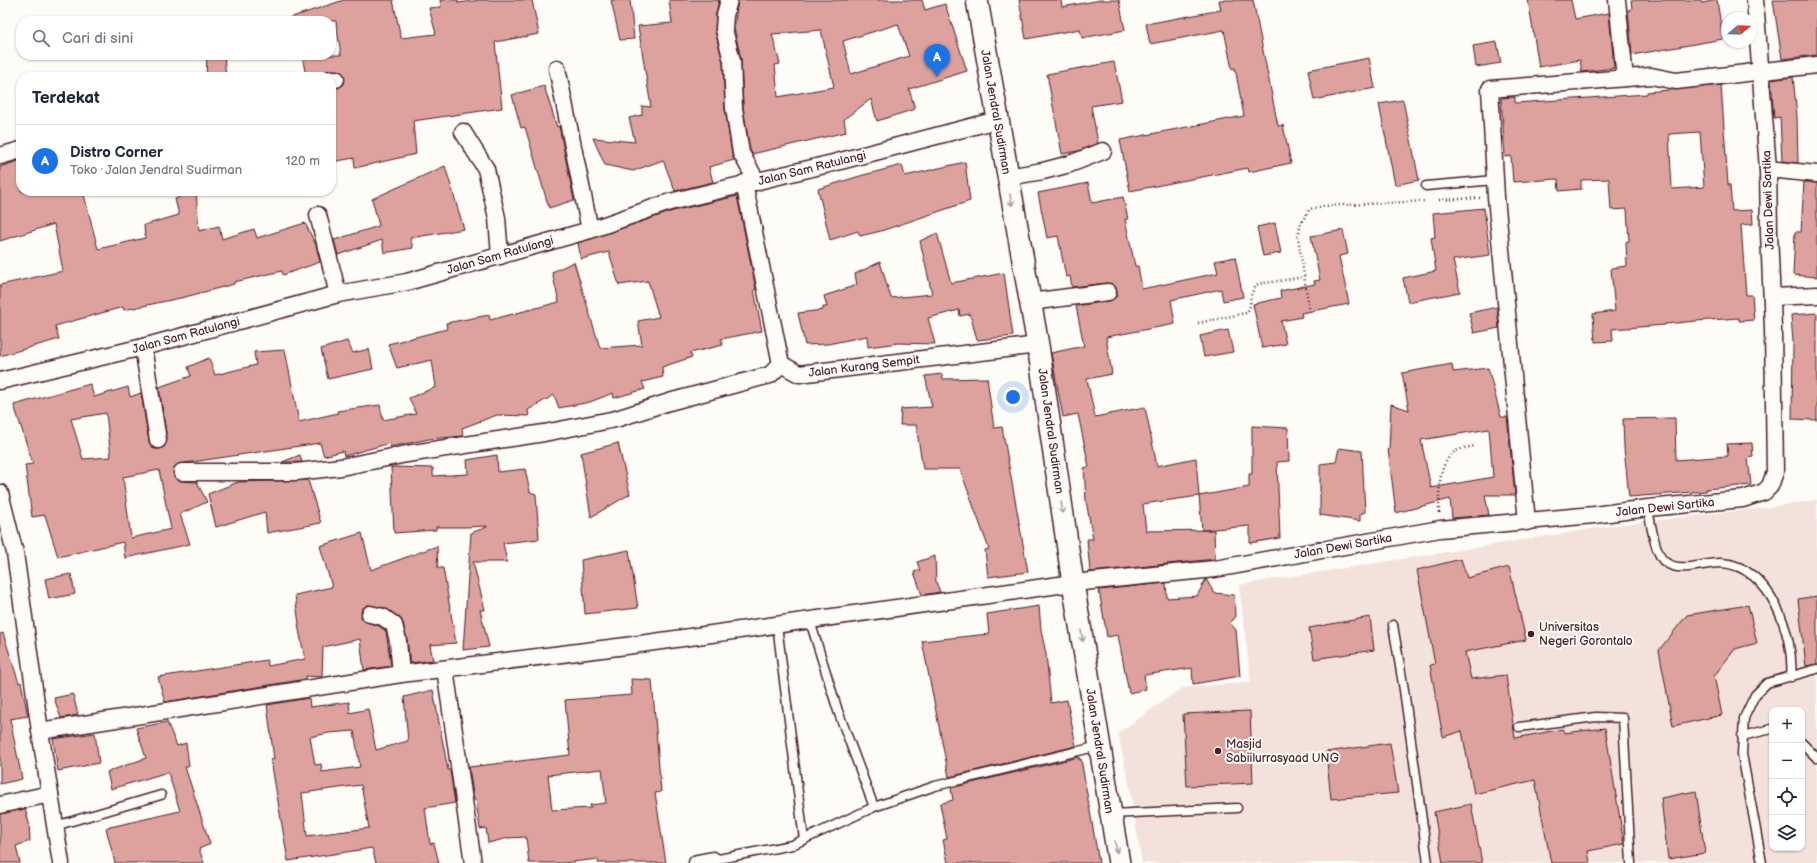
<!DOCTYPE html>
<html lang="id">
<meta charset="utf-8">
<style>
body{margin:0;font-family:"Balsamiq Sans",sans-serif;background:#f2f2f3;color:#1f2937}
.controls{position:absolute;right:12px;bottom:12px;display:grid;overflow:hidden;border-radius:8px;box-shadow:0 1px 3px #0004}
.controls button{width:36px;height:36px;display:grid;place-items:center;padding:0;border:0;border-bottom:1px solid #e0e1e3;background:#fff;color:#1f2937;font:20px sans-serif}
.compass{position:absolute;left:1721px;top:12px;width:36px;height:36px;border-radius:50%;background:#fff;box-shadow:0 1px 3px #0004;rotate:71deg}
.you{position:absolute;left:1013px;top:397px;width:14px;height:14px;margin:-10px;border:3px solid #fff;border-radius:50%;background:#1a73e8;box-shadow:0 0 0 6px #1a73e833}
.badge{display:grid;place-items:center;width:26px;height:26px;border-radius:50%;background:#1a73e8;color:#fff;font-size:13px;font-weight:700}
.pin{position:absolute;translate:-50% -33px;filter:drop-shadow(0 1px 2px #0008)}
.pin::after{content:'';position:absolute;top:21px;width:14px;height:12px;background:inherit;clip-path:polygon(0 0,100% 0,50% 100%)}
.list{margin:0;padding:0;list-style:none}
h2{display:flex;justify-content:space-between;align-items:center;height:52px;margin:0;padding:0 16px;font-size:17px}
h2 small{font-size:13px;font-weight:400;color:#747a83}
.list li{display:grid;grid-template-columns:26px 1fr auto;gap:12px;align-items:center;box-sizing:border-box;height:72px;padding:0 16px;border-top:1px solid #e0e1e3}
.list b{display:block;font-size:15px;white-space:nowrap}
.list p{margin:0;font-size:13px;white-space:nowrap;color:#747a83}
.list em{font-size:13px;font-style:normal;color:#747a83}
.icon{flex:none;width:22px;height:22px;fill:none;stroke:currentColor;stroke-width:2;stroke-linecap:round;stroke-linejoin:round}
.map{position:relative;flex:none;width:1817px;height:863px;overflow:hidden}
.search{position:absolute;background:#fff;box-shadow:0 1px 3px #0004;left:16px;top:16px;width:320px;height:44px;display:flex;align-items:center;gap:10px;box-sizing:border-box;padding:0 14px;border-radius:16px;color:#747a83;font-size:15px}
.panel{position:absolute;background:#fff;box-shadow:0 1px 3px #0004;left:16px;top:72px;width:320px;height:124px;border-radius:16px}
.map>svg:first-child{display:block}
.built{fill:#f3e1dc;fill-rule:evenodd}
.building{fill:#dda29e;stroke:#4a1f2b;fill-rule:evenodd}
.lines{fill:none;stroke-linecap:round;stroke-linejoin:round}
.service-casing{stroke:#4a1f2b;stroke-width:11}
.minor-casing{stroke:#4a1f2b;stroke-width:19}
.tertiary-casing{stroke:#4a1f2b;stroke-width:24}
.path{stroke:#4a1f2b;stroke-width:2.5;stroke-dasharray:1 3;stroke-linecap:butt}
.service{stroke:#fdfcf7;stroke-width:8}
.minor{stroke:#fdfcf7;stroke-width:16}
.tertiary{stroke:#fdfcf7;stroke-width:21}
.oneway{stroke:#ac999b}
.poi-dot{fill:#4a1f2b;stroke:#fdfcf7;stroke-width:1.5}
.labels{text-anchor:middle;stroke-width:4;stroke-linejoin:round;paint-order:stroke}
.street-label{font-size:12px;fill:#4a1f2b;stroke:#fdfcf7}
.poi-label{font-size:12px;fill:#4a1f2b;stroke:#fdfcf7;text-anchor:start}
</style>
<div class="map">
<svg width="1817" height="863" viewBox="0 0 1817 863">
<rect width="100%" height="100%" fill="#fdfcf7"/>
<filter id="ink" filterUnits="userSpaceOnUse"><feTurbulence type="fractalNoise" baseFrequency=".025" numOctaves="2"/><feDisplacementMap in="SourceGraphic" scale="8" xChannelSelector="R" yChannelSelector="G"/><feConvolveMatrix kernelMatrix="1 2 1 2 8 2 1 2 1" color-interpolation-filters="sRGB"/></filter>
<g filter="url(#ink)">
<!-- built -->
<path class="built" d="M1817,500V863H1142L1130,788L1118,733L1182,688L1251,682L1239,585L1617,525L1770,507ZM1772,710H1802V848H1772Z"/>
<!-- building -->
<g class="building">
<path d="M344,0H393L401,38L436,34L429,8L441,7L440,0H458V3L481,0H532L539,34L495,42L502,108L413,121L416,154L355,168L354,158L331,162V88L340,87L344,84V75L340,71L331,70L326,71L323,75L306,77L302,55H341L336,21H289V18Z"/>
<path d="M611,0H630L634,39L620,40Z"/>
<path d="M669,0H719L716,14L715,31L723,62L725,109L732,154L734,160L709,167L713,182L675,191L663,160L633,171L605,165L593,138L635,142L629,118L642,115V106L651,107L638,26L672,23Z"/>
<path d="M738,0H922L925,10L945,4L967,71L909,89L915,109L877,121L871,99L844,119L846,132L752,154L750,150L743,107L741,59L734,28ZM898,24L909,56L851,74L843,41ZM821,30L834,87L778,97L775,65L780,64L772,34Z"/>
<path d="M1019,0H1061L1062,7L1101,0H1119L1125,30L1082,38L1080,29L1026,39Z"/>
<path d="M1219,0H1253L1278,126L1283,125L1291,163L1249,172L1248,168L1130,191L1120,140L1244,116L1235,68L1232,69L1224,30L1150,44L1146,24L1221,10Z"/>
<path d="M1528,0H1571L1575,19L1609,13L1614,68L1582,72L1580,60L1539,67Z"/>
<path d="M1631,0H1701L1702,3L1717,0L1723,39L1632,55L1628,10L1632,9Z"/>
<path d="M1773,0H1817V55L1782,59Z"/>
<path d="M1497,42L1501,63L1476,67L1473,46Z"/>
<path d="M207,55H224L226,77H206Z"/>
<path d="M1369,58L1375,88L1314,100L1308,70Z"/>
<path d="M1114,62L1122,101L1091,106L1098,143L1078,151L1062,154L1047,74Z"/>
<path d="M1793,77L1797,116L1798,163L1782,161L1780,117L1774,118L1771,80Z"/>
<path d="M1721,85L1728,185H1730L1732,211L1752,210L1753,224L1741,225L1746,295H1752L1754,320L1739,321V318L1696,321L1665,324V325L1612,329L1613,341L1595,342L1593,314L1615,311L1611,268L1627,266L1626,242L1629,241L1627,209L1611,210L1609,179L1581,180V189L1559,191L1558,179L1513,182L1511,156L1505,157L1501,98L1515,97V103L1647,94V92ZM1700,132L1704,187L1672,189L1669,134Z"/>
<path d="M544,86L557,127L559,126L574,200L549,208L525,127L521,128L512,95Z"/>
<path d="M1403,100L1419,180L1395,185L1379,104Z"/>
<path d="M21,160V191H83L98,249L145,238L144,225L179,215L175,199L180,197L178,191H196L199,231L219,226L222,239L254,229L257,238L305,223L316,245L320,262L283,275L282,271L234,282V284L185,297L124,310L123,307L55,326L59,339L0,356V285L63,271L54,224L0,241V167Z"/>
<path d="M965,162L970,201L881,231L860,236L858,231L830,240L818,189L860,176L902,165L905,176Z"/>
<path d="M445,166L464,229L410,238L413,248L384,253L382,240L338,255L334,240L379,226L372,199Z"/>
<path d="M1804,182L1817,183V277L1793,275L1795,232H1801Z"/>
<path d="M1088,183L1092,203L1123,197L1128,219H1125L1135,266H1138L1142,289L1218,273L1215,261L1235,257L1243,297L1223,301L1221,289L1171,300L1175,324L1106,337L1112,374L1087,379L1095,417L1145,407L1157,466L1196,458L1199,496L1143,504L1146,531L1214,530L1215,559L1090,572L1087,539H1093L1086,501L1084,468L1089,467L1078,414L1063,417L1051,353L1084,346L1076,306L1110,301L1117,296V290L1115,286L1107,283L1072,287L1070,276L1066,277L1058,236L1047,238L1038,193Z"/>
<path d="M737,196L756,289L754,290L762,331L721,339L723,345L690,353L692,357L662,367L663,377L642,382L645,389L614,398L613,393L590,402L559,408L554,395L528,410L529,416L497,415L462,428L463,436L429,439L390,447V443L344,456L343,451L324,456L320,443L178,464L174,468V477L182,481L197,482L207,502L180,514L190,544L125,558L123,542L58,557L45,515L32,517L25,465L33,464L14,405L90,384L94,397L128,387L130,397L141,393L149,442L154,449H160L164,447L167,439L159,387L191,376L188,367L209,358L215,375L256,365L254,352L285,350L299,422L338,413L337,411L380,405L383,420L416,414L409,398L436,387L432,360L397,368L388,344L447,329L446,323L489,315L490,320L559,302L552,272L574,262L600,348L642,345L638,321L659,317L648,281L619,285L609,252L581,259L578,243L673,211ZM106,413L111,457L83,459L71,419ZM159,470L171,529L131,538L123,477Z"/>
<path d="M1484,208L1490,255L1453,260L1460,292L1408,302L1403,278L1436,271L1431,238L1435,237L1433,213Z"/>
<path d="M1275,223L1281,253L1263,256L1257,227Z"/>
<path d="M1343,230L1348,254L1339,256L1349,304L1301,313L1302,317L1281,321L1286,344L1262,348L1253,304L1281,298L1280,291L1315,284L1314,281L1320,280L1311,236Z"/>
<path d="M937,233L951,283L1004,273L1013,336L977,340L970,314L960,316L959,310L928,318L935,344L898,343L868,347L867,336L828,344L805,345L798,313L823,310V307H827L824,296L857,285L855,274L880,262L891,298L932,294L920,241Z"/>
<path d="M1497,307L1499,328L1474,333L1469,313Z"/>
<path d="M1817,313V420L1792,419L1793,343L1791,315Z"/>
<path d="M1228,330L1233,352L1204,357L1200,336Z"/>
<path d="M347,341L353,353L369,349L373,369L328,379L321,349Z"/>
<path d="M1452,364L1453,372L1488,368L1501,417H1507L1515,495H1485L1489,515L1452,518L1450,499L1396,513L1388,449L1389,450L1391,404L1409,410L1402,373ZM1489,429L1493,477L1431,488L1421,440Z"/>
<path d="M942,374L943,379L987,378L994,428L1002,427L1028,572L988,577L985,550L989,549L960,469H923L916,425H900L901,409L932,407L925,376Z"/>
<path d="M1675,418L1676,460L1728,456L1727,444L1752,443L1753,457L1748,458L1751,485L1706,489V491L1629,497L1624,448L1623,419Z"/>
<path d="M1252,426L1288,428L1289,461L1277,462L1280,538L1250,543V526L1202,530L1199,496L1249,487V474H1252Z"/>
<path d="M618,443L630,494L591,517L581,453Z"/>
<path d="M1339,448L1362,451L1365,512L1360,514V521L1320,515V464L1336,462Z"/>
<path d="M300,455L302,462H282Z"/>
<path d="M497,455L498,472L525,469L530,492L536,494L539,539L503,543L507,562H473L485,610H480L489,647L463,650L471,533L487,527V526L465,527H436V530L394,533L391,467L433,468V476L468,474L467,460Z"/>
<path d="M308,480L321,523L267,533L265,512L216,527L208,494L238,482Z"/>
<path d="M362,533L371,570L437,546L438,568H443L456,643L430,645L433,660L410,663L407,639L403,623L400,618L385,608L368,605L363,608L361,617L364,621L379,626L386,631L391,666L364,670L360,639L323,647L322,677L306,676V679L165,702L158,677L267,660L268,666L305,659L298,625L299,624L295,595L332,587L320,546Z"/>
<path d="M629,550L638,608L585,614L581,560Z"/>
<path d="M935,556L936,582L940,592L922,595L914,572L920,570L917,562Z"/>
<path d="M1461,559L1467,578L1509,567L1526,640L1465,652L1471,679L1506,675L1515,738L1563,729L1564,733L1605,728L1624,844L1588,851L1590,863H1551L1535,780L1474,794L1462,731L1443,737L1430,665L1435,664L1417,570Z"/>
<path d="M71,574L75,594L49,599L45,579Z"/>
<path d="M1206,579L1214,593L1234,595L1235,618L1230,623L1236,630L1240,676L1193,684L1192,668L1144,675L1146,689L1129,693L1118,635L1107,637L1099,590L1166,583L1167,598L1197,596Z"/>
<path d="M1817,596V664L1806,666L1798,599Z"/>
<path d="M1748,605L1757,643L1735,649L1714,676L1722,715L1673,726L1659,650L1687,615Z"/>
<path d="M1039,606L1041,630L1046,654L1051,703L1067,700L1076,746L949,777L922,641L989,634L987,614Z"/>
<path d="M1370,617L1374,650L1314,659L1309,628Z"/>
<path d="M3,633L19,683L21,682L28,716L10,719L22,779L0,784V634Z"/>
<path d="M631,679L652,680L661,792L655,793L666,863H598V859L563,863H529L526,837L508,838L488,843L486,828L480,829L476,800H474L469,767L570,755L565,700L632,695ZM602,769L606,803L590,805L591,808L552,810L548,775Z"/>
<path d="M433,690L448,770H450L455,803L425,808L430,844L434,843L439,863H376L372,848L288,861L271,760L274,759L267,705L309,698L310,707L349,702L350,713L368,709L376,750L408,741L404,697ZM354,731L360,767L322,772L321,764L315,765L310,737L329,733ZM361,785L369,828L307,836L302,793Z"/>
<path d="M73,694L78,715L61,718L54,698Z"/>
<path d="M1250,711L1253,783L1187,786L1183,714Z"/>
<path d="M167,722L177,746L186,743L189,766L185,767L210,844L199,849L204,863H115L106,828L180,811L168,772L111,789L107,772L146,758L136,728Z"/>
<path d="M95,733L99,763L58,771L53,739Z"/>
<path d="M1390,743L1398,793L1331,799L1326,752Z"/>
<path d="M1079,757V760L1081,759L1099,863H948L943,840L947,839L940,804L953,800L951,788Z"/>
<path d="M1696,791L1705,853L1668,859L1661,798Z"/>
<path d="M1471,804L1482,863H1443L1434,812Z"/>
<path d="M25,809L29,823L30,841L16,846L20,863H0V814Z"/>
</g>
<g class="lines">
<!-- service casing -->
<g class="service-casing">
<g id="service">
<path d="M1426,186L1495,180"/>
<path d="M1648,508C1650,520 1655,555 1665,562C1681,574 1704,562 1722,563C1770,566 1795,636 1791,677"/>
<path d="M810,621L838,711L874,807"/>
<path d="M777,625L804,840"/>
<path d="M1393,625L1404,690L1428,863"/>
<path d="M1519,727L1596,717L1623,718L1631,863"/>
<path d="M1742,736L1772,729"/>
<path d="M1802,743L1817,758"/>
<path d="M1111,814L1237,808"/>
<path d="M55,826L161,795"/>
<path d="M713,860L792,845L874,807L935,786L1099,746"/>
<path d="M1762,863L1742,754L1744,718L1755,695L1767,683L1817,669"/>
</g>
</g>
<!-- minor casing -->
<g class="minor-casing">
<g id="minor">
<path d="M729,0L725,15L724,29L732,61L734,108L741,153L757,182"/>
<path d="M1617,0L1625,78"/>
<path d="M557,68L590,230"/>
<path d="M331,79H336"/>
<path d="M463,132L486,169L497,218L500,256"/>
<path d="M0,156L21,150"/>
<path d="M1768,169L1817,174"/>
<path d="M1007,177L1043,171L1070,164L1103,151"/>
<path d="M744,183L781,364L799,374L1038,345"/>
<path d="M318,215L338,294"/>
<path d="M1772,297L1817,295"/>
<path d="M1030,302L1108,292"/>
<path d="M143,347L158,440"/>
<path d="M0,381L143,347L338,294L407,282L590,230L670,202L833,163L997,120"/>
<path d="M182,472H296L341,467L407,454L544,433L616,419L669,402L770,375L781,364"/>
<path d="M0,493L15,553L40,731L61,863"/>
<path d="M1527,522L1496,197L1490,89L1651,76L1676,81L1817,65"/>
<path d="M370,614L383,617L394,625L398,641L401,674"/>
<path d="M445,669L473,863"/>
<path d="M40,731L401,674L626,646L1073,583L1215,569L1440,529L1594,515L1648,508L1743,499L1764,492L1770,486L1775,472L1773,328L1769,232L1768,169L1755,0"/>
<path d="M0,805L50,794"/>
<path d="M697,863L713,860"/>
</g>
</g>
<!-- tertiary casing -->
<g class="tertiary-casing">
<path id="tertiary" d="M977,0L1038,345L1073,583L1119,863"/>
</g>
<!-- path -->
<g class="path">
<path d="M1439,200L1480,198"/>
<path d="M1309,308L1298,237L1301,223L1310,209L1324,206L1426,201"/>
<path d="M1198,323L1246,313C1254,306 1246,295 1258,284L1304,277"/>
<path d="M1439,513C1439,494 1437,462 1456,451C1462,448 1469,447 1475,446"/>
</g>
<!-- service -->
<use href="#service" class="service"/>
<!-- minor -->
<use href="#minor" class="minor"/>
<!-- tertiary -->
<use href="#tertiary" class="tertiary"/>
</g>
<!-- one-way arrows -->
<defs><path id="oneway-shaft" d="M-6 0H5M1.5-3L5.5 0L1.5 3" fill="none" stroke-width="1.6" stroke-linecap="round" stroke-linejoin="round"/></defs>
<g class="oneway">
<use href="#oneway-shaft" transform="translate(1011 200) rotate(79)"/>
<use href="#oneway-shaft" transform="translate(1062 508) rotate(82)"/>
<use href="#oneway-shaft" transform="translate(1082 636) rotate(81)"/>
<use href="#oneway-shaft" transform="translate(1116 847) rotate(80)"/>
</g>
</g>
<!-- markers -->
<g class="poi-dot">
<circle cx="1531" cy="634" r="4"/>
<circle cx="1218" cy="751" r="4"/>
</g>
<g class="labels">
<!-- street labels -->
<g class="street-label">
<text transform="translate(996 112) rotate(80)" y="4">Jalan Jendral Sudirman</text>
<text transform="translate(812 168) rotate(-14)" y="4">Jalan Sam Ratulangi</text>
<text transform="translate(1768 200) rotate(-92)" y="4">Jalan Dewi Sartika</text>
<text transform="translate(500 255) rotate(-16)" y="4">Jalan Sam Ratulangi</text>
<text transform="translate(186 335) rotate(-15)" y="4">Jalan Sam Ratulangi</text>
<text transform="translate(864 366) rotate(-7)" y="4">Jalan Kurang Sempit</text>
<text transform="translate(1051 431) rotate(82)" y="4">Jalan Jendral Sudirman</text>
<text transform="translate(1665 507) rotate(-6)" y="4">Jalan Dewi Sartika</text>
<text transform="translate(1343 546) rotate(-10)" y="4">Jalan Dewi Sartika</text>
<text transform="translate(1100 751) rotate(81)" y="4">Jalan Jendral Sudirman</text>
</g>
<!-- poi labels -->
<g class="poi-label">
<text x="1539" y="631">Universitas<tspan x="1539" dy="14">Negeri Gorontalo</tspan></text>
<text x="1226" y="748">Masjid<tspan x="1226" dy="14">Sabiilurrasyaad UNG</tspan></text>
</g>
</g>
</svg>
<div class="controls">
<button>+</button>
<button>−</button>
<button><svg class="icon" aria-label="locate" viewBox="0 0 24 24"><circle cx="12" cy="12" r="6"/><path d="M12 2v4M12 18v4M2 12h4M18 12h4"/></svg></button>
<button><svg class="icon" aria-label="layers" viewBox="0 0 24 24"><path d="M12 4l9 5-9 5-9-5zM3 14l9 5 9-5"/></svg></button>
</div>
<svg class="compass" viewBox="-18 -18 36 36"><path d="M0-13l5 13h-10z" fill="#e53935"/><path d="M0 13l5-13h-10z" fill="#747a83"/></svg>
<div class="you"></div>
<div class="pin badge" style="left:937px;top:77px">A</div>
<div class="search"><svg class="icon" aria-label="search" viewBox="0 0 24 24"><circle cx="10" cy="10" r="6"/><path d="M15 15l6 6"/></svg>Cari di sini</div>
<section class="panel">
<h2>Terdekat<small></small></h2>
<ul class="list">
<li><span class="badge">A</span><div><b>Distro Corner</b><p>Toko · Jalan Jendral Sudirman</p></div><em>120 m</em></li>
</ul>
</section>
</div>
